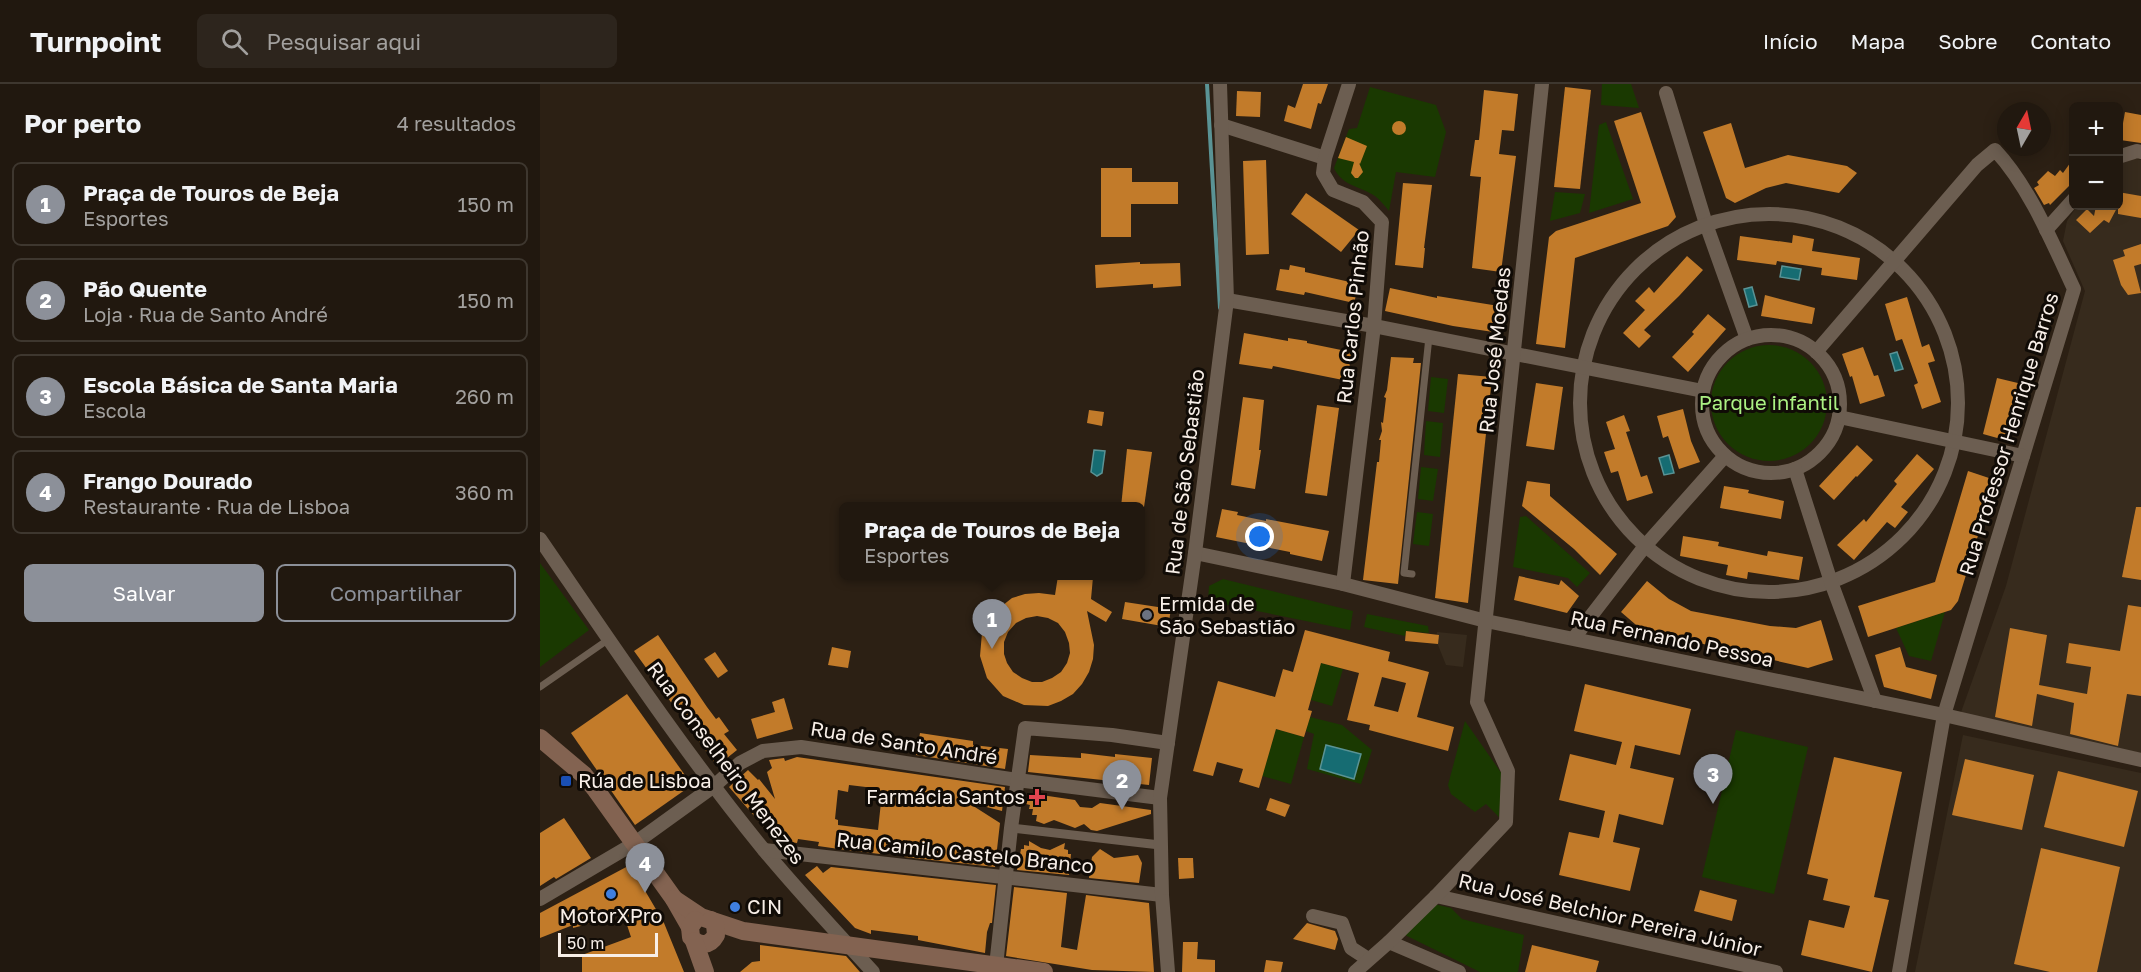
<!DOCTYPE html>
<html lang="pt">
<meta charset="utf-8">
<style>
body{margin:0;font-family:"Golos Text",sans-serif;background:#2d251d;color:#f1f3f6}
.controls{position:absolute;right:18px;top:18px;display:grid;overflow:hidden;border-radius:9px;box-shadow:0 3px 15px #0003}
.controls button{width:54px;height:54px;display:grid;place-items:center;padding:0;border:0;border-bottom:2px solid #3e372f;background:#21180f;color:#f1f3f6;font:30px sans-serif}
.compass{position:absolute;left:1457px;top:18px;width:54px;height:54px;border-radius:50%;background:#21180f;box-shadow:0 3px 15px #0003;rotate:9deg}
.scale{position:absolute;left:18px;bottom:15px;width:100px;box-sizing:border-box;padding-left:6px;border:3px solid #f8efe8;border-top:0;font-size:16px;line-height:21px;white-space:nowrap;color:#f8efe8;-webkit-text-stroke:4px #100b06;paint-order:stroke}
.you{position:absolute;left:720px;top:453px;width:21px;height:21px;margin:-15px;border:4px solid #fff;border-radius:50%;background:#1a73e8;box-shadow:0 0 0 9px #1a73e833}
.badge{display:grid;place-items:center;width:39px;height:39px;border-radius:50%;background:#8c9099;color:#fff;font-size:20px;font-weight:700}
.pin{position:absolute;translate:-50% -50px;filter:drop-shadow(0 2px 3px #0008)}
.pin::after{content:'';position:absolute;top:32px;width:21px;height:18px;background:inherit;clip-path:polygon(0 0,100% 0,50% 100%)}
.popup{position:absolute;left:299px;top:418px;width:306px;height:78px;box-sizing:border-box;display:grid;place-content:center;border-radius:9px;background:#21180f;filter:drop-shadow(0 2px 4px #0005);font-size:20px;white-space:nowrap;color:#a2a09e}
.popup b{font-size:22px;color:#f1f3f6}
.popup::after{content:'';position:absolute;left:50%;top:100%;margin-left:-12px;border:12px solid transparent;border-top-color:#21180f}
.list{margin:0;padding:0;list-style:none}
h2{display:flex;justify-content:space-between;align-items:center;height:78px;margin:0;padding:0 24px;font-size:26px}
h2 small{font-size:20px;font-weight:400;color:#a2a09e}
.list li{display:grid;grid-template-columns:39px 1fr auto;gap:18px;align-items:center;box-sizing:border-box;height:84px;margin:0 12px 12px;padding:0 12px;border:2px solid #3e372f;border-radius:9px}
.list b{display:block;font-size:22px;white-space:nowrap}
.list p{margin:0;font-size:20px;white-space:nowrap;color:#a2a09e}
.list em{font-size:20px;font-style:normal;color:#a2a09e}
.actions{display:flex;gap:12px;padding:18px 24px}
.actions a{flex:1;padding:14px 0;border:2px solid #8c9099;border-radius:9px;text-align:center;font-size:21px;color:#8c9099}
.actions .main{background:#8c9099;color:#fff}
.icon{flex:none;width:33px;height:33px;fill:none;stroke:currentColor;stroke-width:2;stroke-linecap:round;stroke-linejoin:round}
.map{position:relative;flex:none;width:1601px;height:888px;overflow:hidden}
header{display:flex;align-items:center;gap:36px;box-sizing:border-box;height:84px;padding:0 30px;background:#21180f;border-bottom:2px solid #3e372f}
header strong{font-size:28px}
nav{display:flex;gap:33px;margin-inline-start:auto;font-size:21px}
.search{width:420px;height:54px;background:#2d251d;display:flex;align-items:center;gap:15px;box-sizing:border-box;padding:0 21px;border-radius:9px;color:#a2a09e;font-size:22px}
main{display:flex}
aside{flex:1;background:#21180f}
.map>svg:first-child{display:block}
.industrial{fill:#372b1d}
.green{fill:#1a3901}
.water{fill:#166c72;stroke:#5a9395;stroke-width:1.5}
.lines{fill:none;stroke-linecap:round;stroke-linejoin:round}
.stream{stroke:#5a9395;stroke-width:4}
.building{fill:#c27b2a;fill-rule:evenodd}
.service{stroke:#6c5e51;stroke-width:7}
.pedestrian{stroke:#6c5e51;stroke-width:9}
.minor{stroke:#6c5e51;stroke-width:14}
.secondary{stroke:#836351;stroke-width:18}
.worship-dot{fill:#6b7280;stroke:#100b06;stroke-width:2}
.transit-dot{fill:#1a4fb4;stroke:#100b06;stroke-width:2}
.health-dot{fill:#e0444e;stroke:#100b06;stroke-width:2}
.shop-dot{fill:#3f7fe0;stroke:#100b06;stroke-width:2}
.labels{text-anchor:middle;stroke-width:6;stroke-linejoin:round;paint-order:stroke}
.street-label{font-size:20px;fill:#f8efe8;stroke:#100b06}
.park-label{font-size:20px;fill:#abf083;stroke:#100b06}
.poi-label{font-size:20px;fill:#f8efe8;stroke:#100b06;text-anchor:start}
</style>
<header>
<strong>Turnpoint</strong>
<div class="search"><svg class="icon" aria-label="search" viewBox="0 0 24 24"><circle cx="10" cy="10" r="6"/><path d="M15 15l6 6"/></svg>Pesquisar aqui</div>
<nav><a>Início</a><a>Mapa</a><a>Sobre</a><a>Contato</a></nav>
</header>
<main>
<aside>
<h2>Por perto<small>4 resultados</small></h2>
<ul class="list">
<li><span class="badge">1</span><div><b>Praça de Touros de Beja</b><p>Esportes</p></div><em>150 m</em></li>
<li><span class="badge">2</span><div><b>Pão Quente</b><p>Loja · Rua de Santo André</p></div><em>150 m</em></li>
<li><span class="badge">3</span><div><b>Escola Básica de Santa Maria</b><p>Escola</p></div><em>260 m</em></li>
<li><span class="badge">4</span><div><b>Frango Dourado</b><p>Restaurante · Rua de Lisboa</p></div><em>360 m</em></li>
</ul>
<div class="actions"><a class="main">Salvar</a><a>Compartilhar</a></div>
</aside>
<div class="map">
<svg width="1601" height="888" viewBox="0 0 1601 888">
<rect width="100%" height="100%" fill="#2c2014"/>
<!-- industrial -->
<g class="industrial">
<path d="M1593,74L1601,76V669L1529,655L1420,631L1466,502L1545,207L1523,157L1527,137L1537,122H1578L1579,81Z"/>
<path d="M897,548L927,551L923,583L906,581L896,556Z"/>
<path d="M1423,651L1601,689V888H1375Z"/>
</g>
<!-- green -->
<g class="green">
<path d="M1062,0H1091L1099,24L1061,21Z"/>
<path d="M830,3L896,21L906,48L895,93L856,88L849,127C845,122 840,116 835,112C820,102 802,102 794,84L809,45L817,44Z"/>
<path d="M1066,38L1093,115L1049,129L1059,41Z"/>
<path d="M1015,108L1045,110L1040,129L1010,137Z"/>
<circle cx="1229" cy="319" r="58"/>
<path d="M891,293L908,295L904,329L888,327Z"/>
<path d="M886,337L903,339L900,373L884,371Z"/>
<path d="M881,383L898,385L893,417L878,415Z"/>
<path d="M877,428L893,430L889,462L873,460Z"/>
<path d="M986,432L1050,489L1037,503L1028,494L973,483L980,433Z"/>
<path d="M0,479L49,546L0,583Z"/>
<path d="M683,495L813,527L810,546L668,517L669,502Z"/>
<path d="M1405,528L1391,577L1369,572L1356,544Z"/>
<path d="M827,530L888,542L889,549L866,547L865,552L824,543Z"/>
<path d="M781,579L803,585L792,622L771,616Z"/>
<path d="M770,633L802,641L832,666L821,700L767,685L774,650L766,647Z"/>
<path d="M925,637L962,690L959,733L946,720L935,728L911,710L908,701Z"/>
<path d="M736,645L764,653L751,700L722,692Z"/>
<path d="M1196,646L1268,663L1234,810L1162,793Z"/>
<path d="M894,820L911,824L922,835L984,851L978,888H940L865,851Z"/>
</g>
<!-- water -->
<g class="water">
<path d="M1242,182L1261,185L1259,196L1240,193Z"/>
<path d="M1212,203L1217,221L1209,223L1204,205Z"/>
<path d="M1357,268L1363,285L1355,287L1350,270Z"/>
<path d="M554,366L565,367L562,389L557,392L551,388Z"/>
<path d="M1129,371L1134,389L1124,391L1119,374Z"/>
<path d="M786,661L821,670L814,695L780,685Z"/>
</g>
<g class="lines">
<!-- stream -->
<path class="stream" d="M667,0L680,224"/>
</g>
<!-- building -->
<g class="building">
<path d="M763,0H788L781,20L778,19L771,45L744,37L748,21L755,24Z"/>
<path d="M1025,3L1051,6L1040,105L1014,103Z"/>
<path d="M944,6L978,10L974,47L962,46L959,70L976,72L961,188L932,184L941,93L930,92L935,56H939Z"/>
<path d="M697,7L721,8L720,33L696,32Z"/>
<path d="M1101,28L1136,133L1128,142L1035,174L1025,264L996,260L1009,153L1016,147L1101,119L1074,37Z"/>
<path d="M1585,28L1601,31V59L1580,56Z"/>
<circle cx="859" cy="44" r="7"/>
<path d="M1191,39L1205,84L1248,71L1307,82L1317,89L1299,109L1246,99L1226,104L1195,119L1186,114L1163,48Z"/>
<path d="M806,53L827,62L820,80L819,79L823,88L818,94H815L811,89L814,78L798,74Z"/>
<path d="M1533,75V98L1510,121L1509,119L1504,121L1494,104L1499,101L1497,98L1508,87L1515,92L1520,86L1523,89Z"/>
<path d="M726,76L729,170L706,171L703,77Z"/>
<path d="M561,84H592V98H638V120H591V153H561Z"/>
<path d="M863,99L892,101L884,164H885L883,184L855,181Z"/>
<path d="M1578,108L1601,112V134L1578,130V122L1569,139L1564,136L1550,149L1536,136L1547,125L1554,132L1556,122H1578Z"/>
<path d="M766,109L819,146L801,168L751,130Z"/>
<path d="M1253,151L1274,155L1272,167L1320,174L1317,196L1281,191L1282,184L1237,177L1236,181L1197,176L1200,152L1252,159Z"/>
<path d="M1601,160V180L1594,182L1601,209L1588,211L1581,201L1573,176L1585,172L1583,166Z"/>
<path d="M1147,172L1163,186L1139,212L1104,246L1111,252L1099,264L1083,249L1105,226L1095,217L1109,203L1114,209Z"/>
<path d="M600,178V180L640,179L641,202L613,204V200L556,204L555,181Z"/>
<path d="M750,181L765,184V188L819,200L814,219L765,208L764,211L736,206L740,185L749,186Z"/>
<path d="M850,204L897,214V212L965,223L960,249L913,242L845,227Z"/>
<path d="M1225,211L1275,224L1272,240L1221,232Z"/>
<path d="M1367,213L1382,263L1389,260L1395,277L1388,279L1401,318L1382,325L1374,301L1378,299L1362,255L1356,257L1345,220Z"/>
<path d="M1168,230L1186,245L1148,288L1132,273L1154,250L1152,248Z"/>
<path d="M704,249L748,257V254L767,257V259L811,268L808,297L733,282L732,285L699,280Z"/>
<path d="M1323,263L1334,292L1338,291L1345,312L1320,320L1312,292L1310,293L1302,270Z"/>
<path d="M851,273L874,274L873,279H881L858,500L823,496L837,378H839L841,356H839L842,347L841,338L843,339L846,314L844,313L847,306Z"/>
<path d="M918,290L952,293L928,519L895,514Z"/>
<path d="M1457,294L1482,300L1468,357L1443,350Z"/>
<path d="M996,299L1023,303L1014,366L986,362Z"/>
<path d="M703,313L724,316L719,366H721L715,405L691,401Z"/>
<path d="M777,321L799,324L787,412L765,409Z"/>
<path d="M1143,325L1151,357L1160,378L1139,385L1128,352L1123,354L1117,332Z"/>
<path d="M549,326L564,328L562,342L547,339Z"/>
<path d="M1084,331L1090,347L1086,348L1101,393L1107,391L1113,409L1087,417L1078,387L1071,389L1064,368L1075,365L1066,338Z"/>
<path d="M1317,361L1333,376L1317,393L1316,392L1294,416L1279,402Z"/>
<path d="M587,365L612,368L604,423H581Z"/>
<path d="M1377,370L1394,385L1361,423L1368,428L1355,444L1347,438L1314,476L1297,461L1324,435L1326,438L1357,400L1354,397Z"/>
<path d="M1428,387L1455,396L1418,517L1411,526L1328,553L1318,522L1395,498Z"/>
<path d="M987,397L1010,400V412L1077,470L1060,491L1034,465L982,422Z"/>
<path d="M1184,402L1209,406L1208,409L1244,417L1241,435L1180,424Z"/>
<path d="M1596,423H1601V496L1582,493Z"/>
<path d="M682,425L698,428L697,431L726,437V435L789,447L782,477L750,470V468L676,453Z"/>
<path d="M1143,452L1179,458L1178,462L1227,472L1228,467L1263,473L1259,496L1208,488L1207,495L1186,491L1188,481L1140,472Z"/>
<path d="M518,492L553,493L551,515L572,528L566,538L547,527L554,561L553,575L549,588L542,600L533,610L521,617L508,622L484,621L463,612L447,594L440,572L442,549L453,529L472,514L485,510L499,509L515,511ZM497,532L508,534L518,539L525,548L529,559L530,569L527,579L521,588L512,594L502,598H492L482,594L473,588L467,579L464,570V558L468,548L476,539L486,534Z"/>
<path d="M979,492L1019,501L1021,496L1039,512L1027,529L974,516Z"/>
<path d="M1107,497L1129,515L1151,527L1230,542L1256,544L1281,536L1293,576L1268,584L1102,546L1081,528Z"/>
<path d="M585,518L631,525L628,543L582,535Z"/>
<path d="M1588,521L1601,523V612L1587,610L1578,662L1530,650L1534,619L1497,610L1492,642L1455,633L1470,544L1507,551L1499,601L1547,610L1551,583L1526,579L1529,559L1580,567Z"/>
<path d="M765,546L850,568L848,577L889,588L877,633L914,643L908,667L829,646L830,641L807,636L819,589L781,579L768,626L772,627L764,653L736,645L719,704L699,698L703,685L677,678L673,692L653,687L678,597L735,613L743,585L753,588ZM842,593L866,599L858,628L834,622Z"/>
<path d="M866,547L899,551L898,560L865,557Z"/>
<path d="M118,551L167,623L176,635L179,633L189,647L184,650L197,666L177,682L94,567Z"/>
<path d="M292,563L311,567L308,584L288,581Z"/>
<path d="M1360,563L1366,583L1397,591L1391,615L1344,603L1335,571Z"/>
<path d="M175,568L188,587L178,594L164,575Z"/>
<path d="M1045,600L1151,625L1140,671L1095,661L1090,684L1134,694L1123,741L1079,730L1073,758L1100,764L1090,807L1019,791L1029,748L1059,754L1065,727L1019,716L1030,670L1076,681L1082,658L1034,647Z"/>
<path d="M87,610L152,701L95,741L31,649Z"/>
<path d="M244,614L253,645L217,655L211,635L235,628L232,618Z"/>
<path d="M380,649L433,657V661L468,665L465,685L376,671Z"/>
<path d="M541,669L575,673V670L612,674L609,701L488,688L490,671L541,674Z"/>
<path d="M257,673L465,703L462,727L427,718L460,739L455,783L364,773L365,768L341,765L340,770L306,766L278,762L279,758L258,755L257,759L235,756L189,703L208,686L218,696L219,695L235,715L227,688L232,684L229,676L244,674L245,677ZM309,701L334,704L333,708L342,709L338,746L298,741V736L295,735L298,706L308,708Z"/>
<path d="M1294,673L1362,688L1334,813L1349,816L1332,888L1261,871L1269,836L1304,844L1310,822L1283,816L1288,795L1267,790Z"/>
<path d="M1425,675L1494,691L1482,746L1412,731Z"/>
<path d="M1518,687L1598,707L1584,763L1504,743Z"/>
<path d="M488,709L535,716L540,723L552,724L560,719L611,726V730L557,747L551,746L544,740L535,744L514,736L504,740L496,737L497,731H492L493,725H489L490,721L486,720Z"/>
<path d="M730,714L750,721L745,733L726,726Z"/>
<path d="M24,734L51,774L16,795L14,793L0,802V749Z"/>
<path d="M489,757L501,764L510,766L525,759L524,765L528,766V770H531L529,791L477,786L481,765H484V761L489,762Z"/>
<path d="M1501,764L1580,783L1557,888H1510L1474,880Z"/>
<path d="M560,765L574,774L598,771L602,779L599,799L549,794L552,773Z"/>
<path d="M638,774H653L654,794L639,795Z"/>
<path d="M90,781L124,839L144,888H42V871L91,853L83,829L51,836L52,839L33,844V841L0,854V829Z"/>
<path d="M277,782L283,789L291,783L456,801L452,839H450L447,848L445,869L378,856V852L331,846V850L315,844L265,791Z"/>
<path d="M474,803L527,809L521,863L537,866L546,811L609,819L614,888L552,886L466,872Z"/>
<path d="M1160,806L1197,816L1192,837L1154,827Z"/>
<path d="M767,839L795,847L798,855L795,866L753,855Z"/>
<path d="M643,858H658L657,875L675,876V888H642Z"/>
<path d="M220,861L306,872L320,888H200L212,878L220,877Z"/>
<path d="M992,861L1059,877L1056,888H985Z"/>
<path d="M726,876L743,878L741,888H724Z"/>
</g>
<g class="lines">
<!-- service -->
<g class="service">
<path d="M872,490L864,489L889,253"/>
<path d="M0,603L69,555"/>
</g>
<!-- pedestrian -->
<path class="pedestrian" d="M471,744L620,761"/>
<!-- minor -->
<g class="minor">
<path d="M1126,9L1166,140L1207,255"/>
<path d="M681,41L785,74"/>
<path d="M1578,73L1597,67L1601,68"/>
<circle cx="1229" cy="319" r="189"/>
<path d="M1506,146L1534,115"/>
<path d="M687,216L834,242L1163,307"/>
<circle cx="1231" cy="320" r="69"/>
<path d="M1276,268L1437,81L1455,66C1489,102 1513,160 1534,205L1404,631L1359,888"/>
<path d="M1299,333L1483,372"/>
<path d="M1255,385L1291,498L1335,617"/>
<path d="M0,455C72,560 143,667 224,766C259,808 296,848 333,888"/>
<path d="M655,469L803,500L946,537L1404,631L1601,676"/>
<path d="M803,500L834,242L842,138L823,118L793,106L783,89L785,74L809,0"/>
<path d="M1034,554L1105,462L1185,372"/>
<path d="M224,766L622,811"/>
<path d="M896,812L1236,888"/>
<path d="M0,815L95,759L174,702L200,679L223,667L261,663L477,696L620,714"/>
<path d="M773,832L802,839L811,864L828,875"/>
<path d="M849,858L919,888"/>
<path d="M456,882L471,744L485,644L572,651L628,659"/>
<path d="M628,888L622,811L620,714L655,469L687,216L680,0"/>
<path d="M815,888L849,858L896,812L966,738L968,687L937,618L1002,0"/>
</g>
<!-- secondary -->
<g class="secondary">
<path d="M0,654L44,691L56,706L134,815L150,843"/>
<path d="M134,815L161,833L203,847L504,888"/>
<path d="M155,836L150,843L151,853C159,863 170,862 176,851L175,840L171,836"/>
<path d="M154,857L165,888"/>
</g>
</g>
<!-- markers -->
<circle class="worship-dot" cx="607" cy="531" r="6"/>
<rect class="transit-dot" x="20" y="691" width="12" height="12" rx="3"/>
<path class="health-dot" d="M494 704h6v6h6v6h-6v6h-6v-6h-6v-6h6z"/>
<g class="shop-dot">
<circle cx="71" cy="810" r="6"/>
<circle cx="195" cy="823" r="6"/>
</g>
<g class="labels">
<!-- street labels -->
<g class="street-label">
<text transform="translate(813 233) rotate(-84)" y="7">Rua Carlos Pinhão</text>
<text transform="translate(955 266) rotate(-84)" y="7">Rua José Moedas</text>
<text transform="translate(1469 350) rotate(-73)" y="7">Rua Professor Henrique Barros</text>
<text transform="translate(645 388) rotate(-83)" y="7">Rua de São Sebastião</text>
<text transform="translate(1132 555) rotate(12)" y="7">Rua Fernando Pessoa</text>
<text transform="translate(364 659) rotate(9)" y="7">Rua de Santo André</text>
<text transform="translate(186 679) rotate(53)" y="7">Rua Conselheiro Menezes</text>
<text transform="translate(425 769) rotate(6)" y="7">Rua Camilo Castelo Branco</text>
<text transform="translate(1070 831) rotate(13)" y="7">Rua José Belchior Pereira Júnior</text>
</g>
<!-- park labels -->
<g class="park-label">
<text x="1229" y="326">Parque infantil</text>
</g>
<!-- poi labels -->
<g class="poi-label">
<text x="619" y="527">Ermida de<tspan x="619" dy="23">São Sebastião</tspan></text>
<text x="38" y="704">Rúa de Lisboa</text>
<text x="485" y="720" text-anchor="end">Farmácia Santos</text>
<text x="207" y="830">CIN</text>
<text x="71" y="839" text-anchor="middle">MotorXPro</text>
</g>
</g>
</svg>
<div class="controls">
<button>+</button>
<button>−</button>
</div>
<svg class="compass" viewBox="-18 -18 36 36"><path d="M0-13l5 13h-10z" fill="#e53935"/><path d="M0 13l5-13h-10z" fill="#a2a09e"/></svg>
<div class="scale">50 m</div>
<div class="you"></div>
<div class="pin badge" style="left:452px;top:565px">1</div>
<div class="popup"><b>Praça de Touros de Beja</b>Esportes</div>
<div class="pin badge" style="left:582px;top:726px">2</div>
<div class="pin badge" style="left:1173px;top:720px">3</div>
<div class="pin badge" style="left:105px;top:809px">4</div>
</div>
</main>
